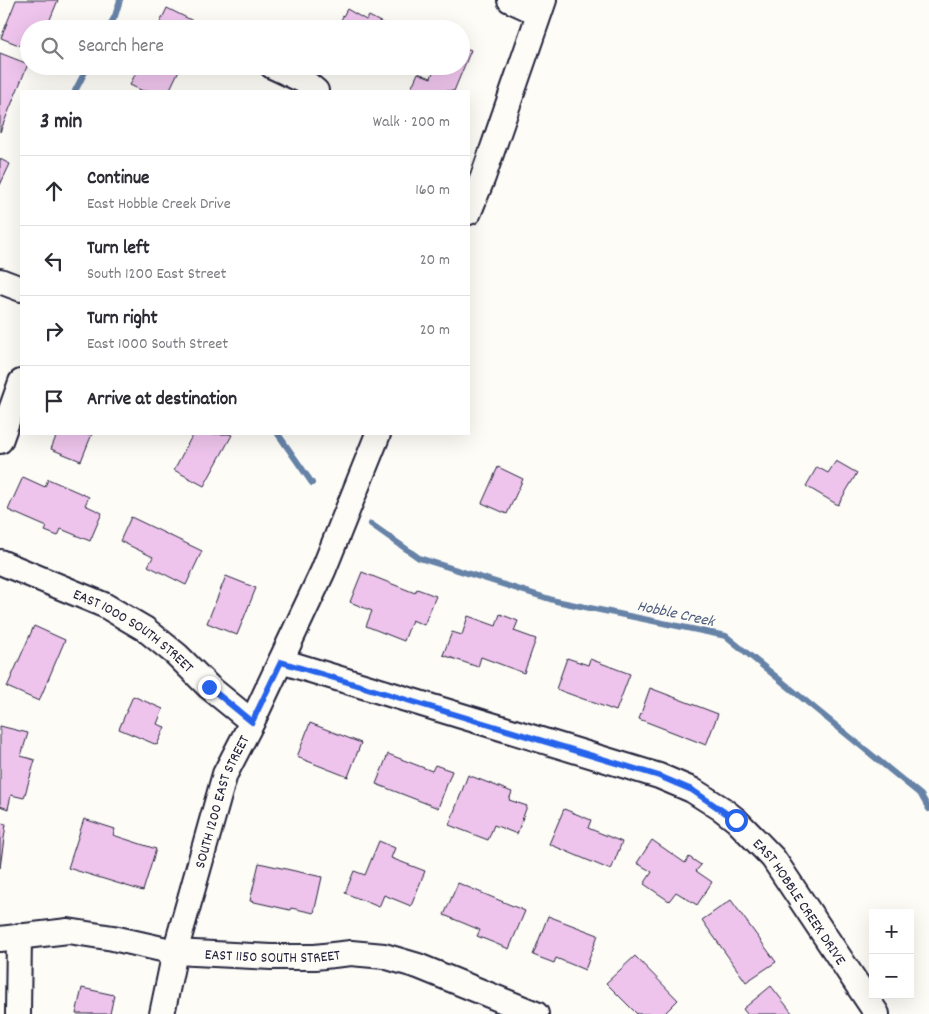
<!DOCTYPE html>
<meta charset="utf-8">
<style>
body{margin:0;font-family:Dekko,sans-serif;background:#f2f2f3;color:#2b2b33}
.controls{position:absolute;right:15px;bottom:15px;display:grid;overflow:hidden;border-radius:0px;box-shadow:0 5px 20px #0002}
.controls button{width:45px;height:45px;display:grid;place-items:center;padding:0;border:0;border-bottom:1px solid #e1e1e2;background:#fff;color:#2b2b33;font:25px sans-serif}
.stop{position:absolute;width:15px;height:15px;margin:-11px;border:4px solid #2563eb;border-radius:50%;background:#fff}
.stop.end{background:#2563eb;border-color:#fff;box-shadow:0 1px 5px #0008}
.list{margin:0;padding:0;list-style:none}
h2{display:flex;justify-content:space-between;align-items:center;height:65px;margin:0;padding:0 20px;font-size:21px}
h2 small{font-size:16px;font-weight:400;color:#7c7c81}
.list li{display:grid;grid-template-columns:32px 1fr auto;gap:15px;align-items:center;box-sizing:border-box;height:70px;padding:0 20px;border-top:1px solid #e1e1e2}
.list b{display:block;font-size:19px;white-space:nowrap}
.list p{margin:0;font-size:16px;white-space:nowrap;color:#7c7c81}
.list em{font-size:16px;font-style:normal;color:#7c7c81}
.icon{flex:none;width:28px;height:28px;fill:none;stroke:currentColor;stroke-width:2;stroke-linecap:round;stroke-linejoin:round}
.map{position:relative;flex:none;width:929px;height:1014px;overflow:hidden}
.search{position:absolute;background:#fff;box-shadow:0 5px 20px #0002;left:20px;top:20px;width:450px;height:55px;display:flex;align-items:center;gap:12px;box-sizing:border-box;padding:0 18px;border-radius:28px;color:#7c7c81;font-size:19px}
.panel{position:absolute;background:#fff;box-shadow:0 5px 20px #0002;left:20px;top:90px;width:450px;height:345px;border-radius:0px}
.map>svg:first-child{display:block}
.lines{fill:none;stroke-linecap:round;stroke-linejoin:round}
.stream{stroke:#6683a7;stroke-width:6}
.building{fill:#eec4ec;stroke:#22223b}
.minor-casing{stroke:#22223b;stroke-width:28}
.minor{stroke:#fdfcf7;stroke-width:24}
.route{stroke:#2563eb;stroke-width:6}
.labels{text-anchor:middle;stroke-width:4;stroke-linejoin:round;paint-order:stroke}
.street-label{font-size:15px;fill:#22223b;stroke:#fdfcf7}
.water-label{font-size:16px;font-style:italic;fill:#4a5b7a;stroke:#fdfcf7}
</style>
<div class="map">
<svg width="929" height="1014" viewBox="0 0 929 1014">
<rect width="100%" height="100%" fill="#fdfcf7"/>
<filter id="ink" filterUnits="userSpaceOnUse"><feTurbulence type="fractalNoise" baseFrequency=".02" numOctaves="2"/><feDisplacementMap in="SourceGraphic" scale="10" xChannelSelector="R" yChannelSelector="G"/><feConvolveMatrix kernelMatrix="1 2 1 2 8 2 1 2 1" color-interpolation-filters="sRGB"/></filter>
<g filter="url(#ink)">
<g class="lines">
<!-- stream -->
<g class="stream">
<path d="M108,29L115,16L120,0"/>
<path d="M75,91L88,66"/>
<path d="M278,434L312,483"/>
<path d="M371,524L419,558L556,601L726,636L921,795L929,809"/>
</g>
</g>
<!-- building -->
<g class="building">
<path d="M16,0H58L46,29H29V49L1,38Z"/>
<path d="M167,8L201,25L199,29H157Z"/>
<path d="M347,9L366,20L369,16L390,27L389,29H336Z"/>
<path d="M461,46L471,50L454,91H410L418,73L431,78L435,66H461Z"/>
<path d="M0,53L28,64L0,132Z"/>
<path d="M139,66H181L169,91H143L130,85Z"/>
<path d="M0,159L10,164L0,185Z"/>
<path d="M57,434H92L81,461L51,449Z"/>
<path d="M193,434H229L232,435L204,486L174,470Z"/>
<path d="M836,461L857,473L838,505L806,486L817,467L828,473Z"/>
<path d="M498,467L523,479L507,514L482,503Z"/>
<path d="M23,477L45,487L48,479L89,497L85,505L102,513L90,541L61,529L58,536L45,531L47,527L8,510Z"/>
<path d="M131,517L202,551L186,585L148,566L153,557L120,541Z"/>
<path d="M362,572L415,593L417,589L436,596L424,625L412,620L404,641L366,626L372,611L350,602Z"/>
<path d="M226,576L256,588L237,635L207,623Z"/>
<path d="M500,614L518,621L514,631L536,639L524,673L481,657L478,667L443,655L452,632L462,635L468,616L496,626Z"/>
<path d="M34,626L65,640L39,701L7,687Z"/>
<path d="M567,658L588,665L590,659L630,674L616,711L556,689Z"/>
<path d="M650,688L718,714L706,745L639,719Z"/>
<path d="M133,696L163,709L157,724L165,727L157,745L119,729Z"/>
<path d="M310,723L361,743L348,777L297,757Z"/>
<path d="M0,726L28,733L21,756L35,760L24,798L11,795L8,809L0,806Z"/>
<path d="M388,754L432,771L435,765L452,771L438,808L376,784Z"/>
<path d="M468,775L512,792L509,800L527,806L517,834L494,825L488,840L449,825Z"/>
<path d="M564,809L591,820L588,828L622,842L611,870L549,844Z"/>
<path d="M84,819L115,829L113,835L156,849L143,891L68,868Z"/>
<path d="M0,823L6,824L0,868Z"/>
<path d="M652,840L685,863L689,857L701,865L696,871L712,882L697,905L676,892L669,901L644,884L652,872L637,863Z"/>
<path d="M379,841L395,848L391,858L425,871L411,906L384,895L379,907L345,893L354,871L365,875Z"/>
<path d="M259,863L322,877L314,913L291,908L290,910L250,901Z"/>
<path d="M458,883L525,911L509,949L477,936L480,930L444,915Z"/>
<path d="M731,900L776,962L746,982L702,920Z"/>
<path d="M548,916L598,935L585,970L556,958L554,963L533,955Z"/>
<path d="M635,956L678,1000L664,1014H637L606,983Z"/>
<path d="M771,986L793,1014H747L743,1009Z"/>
<path d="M82,988L114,995L110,1014H76Z"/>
</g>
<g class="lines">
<!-- minor casing -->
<g class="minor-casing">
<g id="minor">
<path d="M510,0L539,13"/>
<path d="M272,66L304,81L316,91"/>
<path d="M469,212L483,177L544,0"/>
<path d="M0,281L21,289"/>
<path d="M0,441L21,382"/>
<path id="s1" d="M0,562L104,605L145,629L177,655L209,687L252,722"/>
<path id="s2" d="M281,661L659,776L692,790L722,809L736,820L773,858L877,1014"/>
<path id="s3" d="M0,939L68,931L113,938L175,952L271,957H315L351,953L384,956L418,966L536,1014"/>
<path d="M18,1014L19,936"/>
<path id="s4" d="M162,1014L175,952L225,774L252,722L323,571L378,434"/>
</g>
</g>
<!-- minor -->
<use href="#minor" class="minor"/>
</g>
</g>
<g class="lines" filter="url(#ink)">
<!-- route -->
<path class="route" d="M209,687L252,722L281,662L659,776L692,790L736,820"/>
</g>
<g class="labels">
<!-- street labels -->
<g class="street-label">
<text dy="5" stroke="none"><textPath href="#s1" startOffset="151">EAST 1000 SOUTH STREET</textPath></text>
<text dy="5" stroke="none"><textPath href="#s4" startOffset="221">SOUTH 1200 EAST STREET</textPath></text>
<text dy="5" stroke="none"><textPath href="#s2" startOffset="588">EAST HOBBLE CREEK DRIVE</textPath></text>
<text dy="5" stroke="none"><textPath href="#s3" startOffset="275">EAST 1150 SOUTH STREET</textPath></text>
</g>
<!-- water labels -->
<g class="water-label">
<text transform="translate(676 612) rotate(12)" y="6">Hobble Creek</text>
</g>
</g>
</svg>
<div class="controls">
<button>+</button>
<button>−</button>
</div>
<div class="stop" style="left:736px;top:820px"></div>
<div class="stop end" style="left:209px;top:687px"></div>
<div class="search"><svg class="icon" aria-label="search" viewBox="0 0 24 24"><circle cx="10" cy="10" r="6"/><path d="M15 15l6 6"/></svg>Search here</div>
<section class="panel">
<h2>3 min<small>Walk · 200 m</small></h2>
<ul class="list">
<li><svg class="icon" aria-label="ahead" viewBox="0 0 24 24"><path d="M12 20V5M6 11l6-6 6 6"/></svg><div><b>Continue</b><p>East Hobble Creek Drive</p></div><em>160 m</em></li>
<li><svg class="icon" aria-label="left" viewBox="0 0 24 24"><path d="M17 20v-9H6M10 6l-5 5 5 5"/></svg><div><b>Turn left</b><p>South 1200 East Street</p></div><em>20 m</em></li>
<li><svg class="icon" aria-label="right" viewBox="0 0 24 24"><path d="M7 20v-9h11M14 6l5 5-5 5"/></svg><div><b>Turn right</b><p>East 1000 South Street</p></div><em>20 m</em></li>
<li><svg class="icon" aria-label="arrive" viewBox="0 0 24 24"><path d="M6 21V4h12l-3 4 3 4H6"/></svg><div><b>Arrive at destination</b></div></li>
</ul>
</section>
</div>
